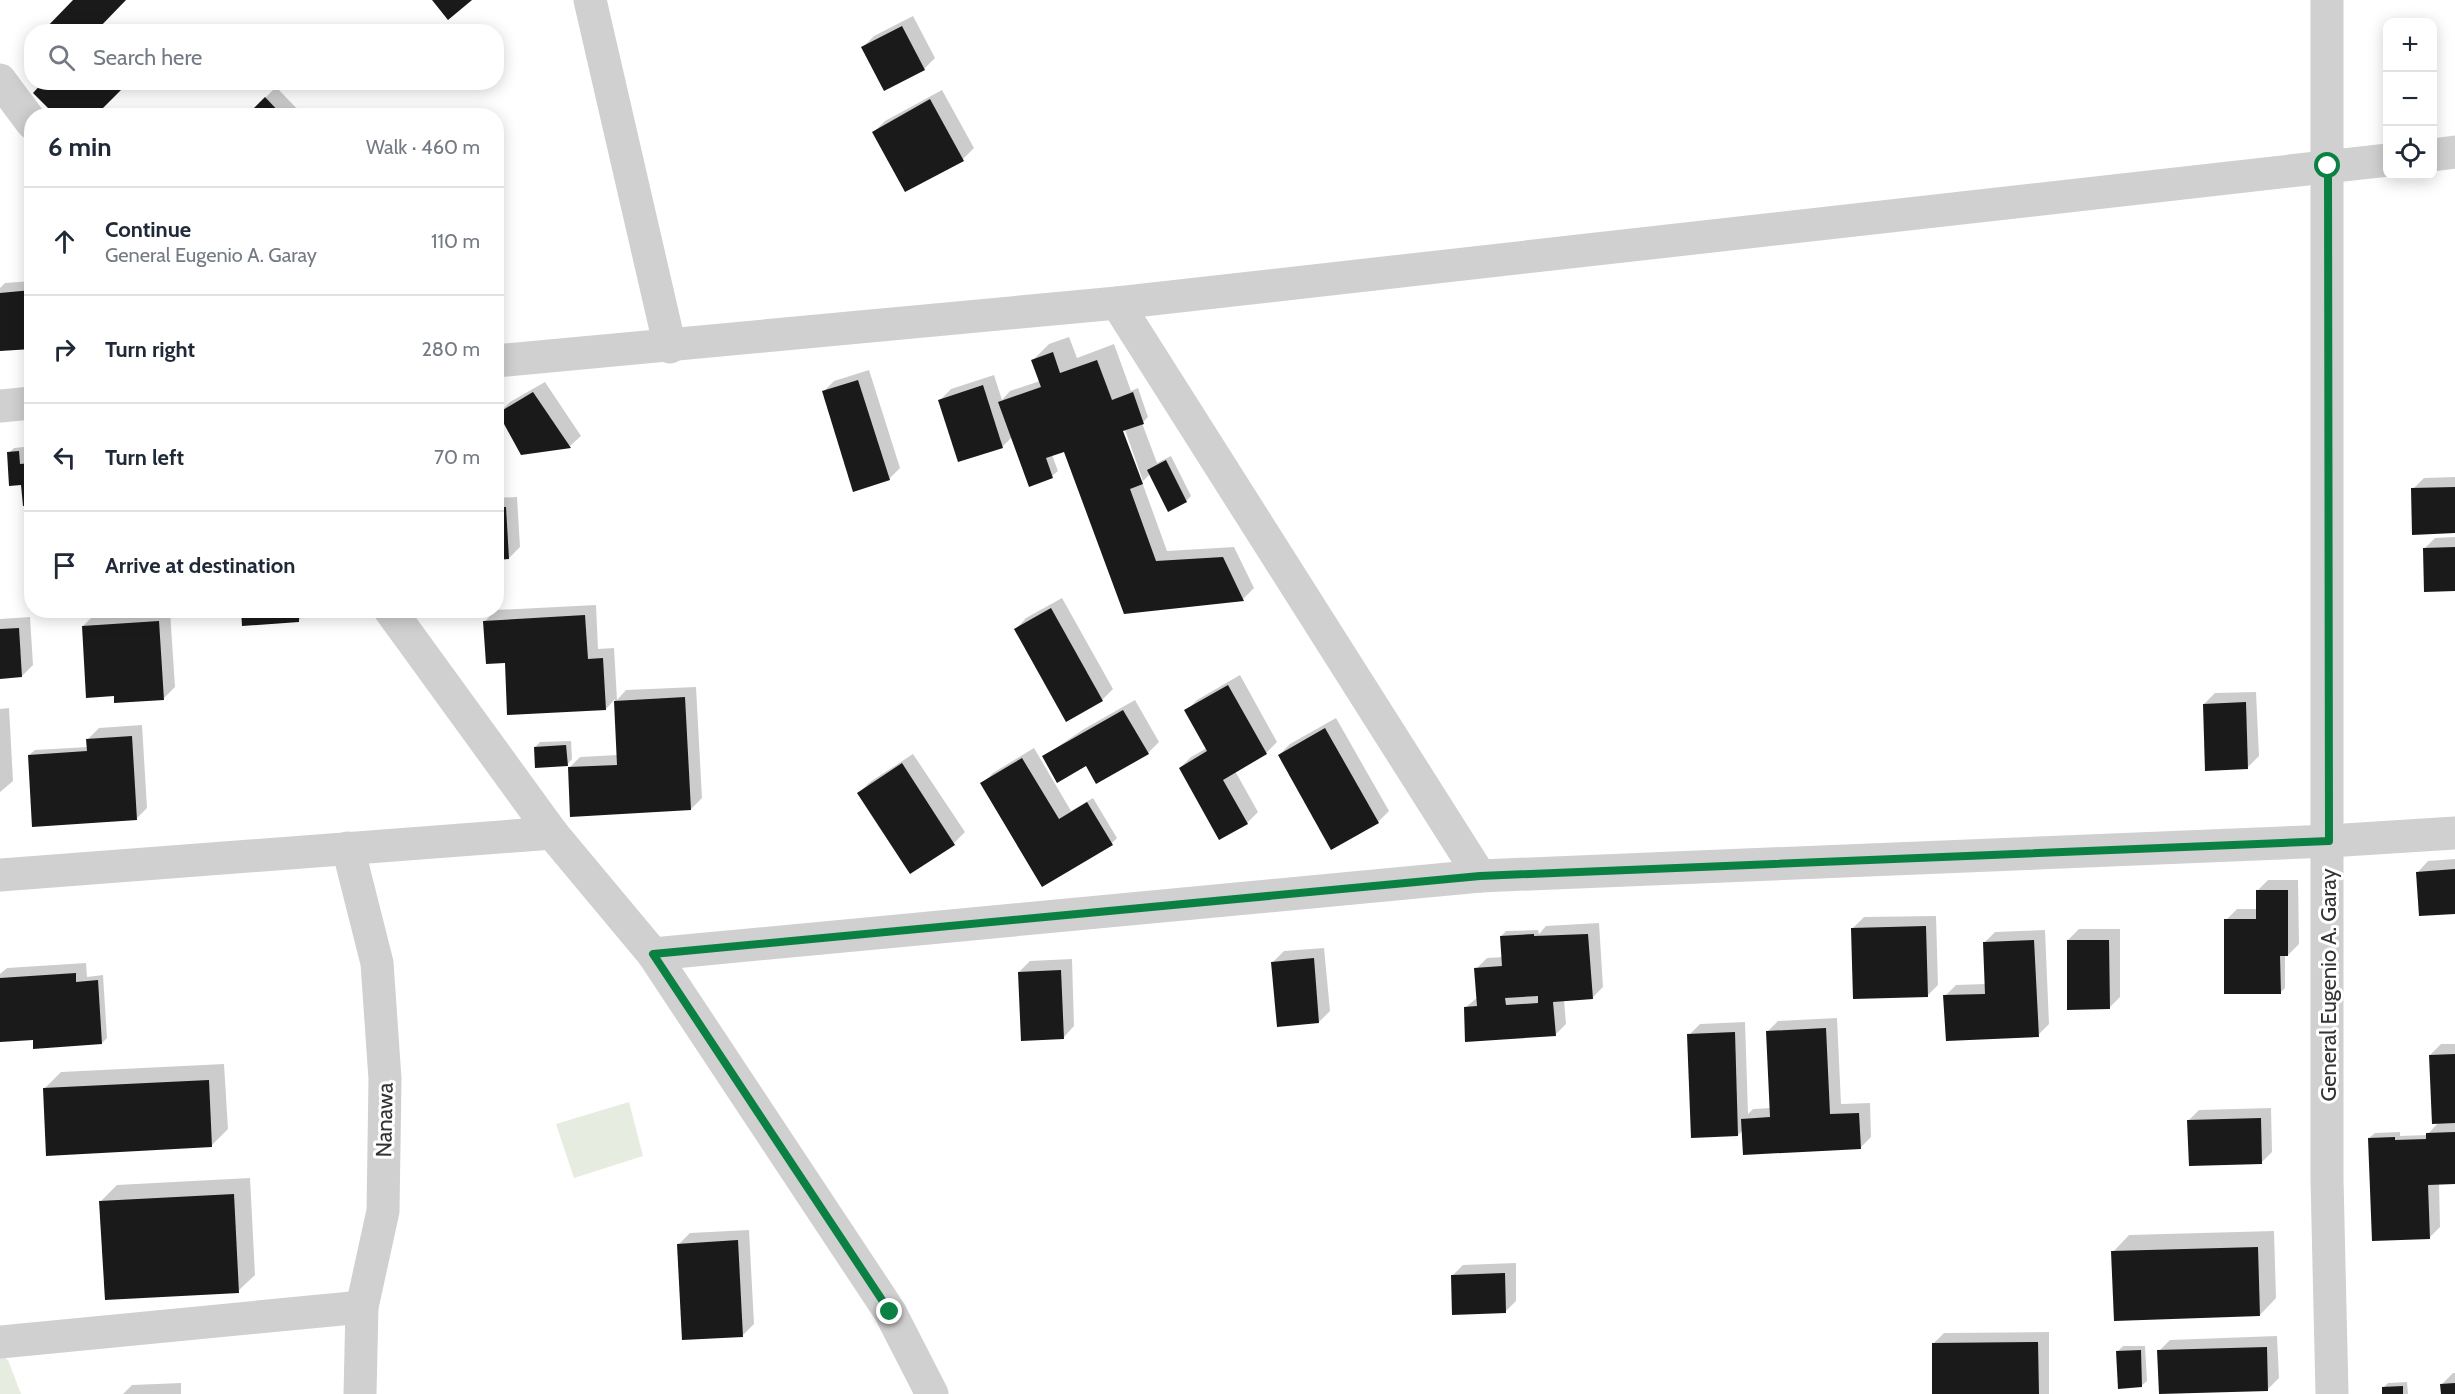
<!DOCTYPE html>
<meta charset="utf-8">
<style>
body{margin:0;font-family:Cabin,sans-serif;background:#f2f2f3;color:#1f2937}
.controls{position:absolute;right:18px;top:18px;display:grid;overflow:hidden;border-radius:12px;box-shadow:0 3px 15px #0003}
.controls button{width:54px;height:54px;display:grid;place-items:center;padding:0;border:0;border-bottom:2px solid #e0e1e3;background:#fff;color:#1f2937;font:30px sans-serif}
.stop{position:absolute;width:18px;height:18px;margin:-14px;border:4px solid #0b8043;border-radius:50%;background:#fff}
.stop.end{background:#0b8043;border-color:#fff;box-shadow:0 2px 6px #0008}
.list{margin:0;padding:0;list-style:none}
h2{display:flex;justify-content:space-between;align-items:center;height:78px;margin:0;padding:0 24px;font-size:26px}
h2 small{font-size:20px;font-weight:400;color:#747a83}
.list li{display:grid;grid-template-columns:39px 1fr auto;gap:18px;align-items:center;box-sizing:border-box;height:108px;padding:0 24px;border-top:2px solid #e0e1e3}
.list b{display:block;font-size:22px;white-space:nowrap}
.list p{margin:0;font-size:20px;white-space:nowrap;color:#747a83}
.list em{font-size:20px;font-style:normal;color:#747a83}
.icon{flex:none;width:33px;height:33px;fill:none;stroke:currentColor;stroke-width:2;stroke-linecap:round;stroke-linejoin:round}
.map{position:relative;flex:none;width:2455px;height:1394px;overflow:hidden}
.search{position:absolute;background:#fff;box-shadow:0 3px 15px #0003;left:24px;top:24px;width:480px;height:66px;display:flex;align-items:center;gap:15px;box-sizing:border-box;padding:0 21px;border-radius:24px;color:#747a83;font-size:22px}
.panel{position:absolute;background:#fff;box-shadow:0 3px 15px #0003;left:24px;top:108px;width:480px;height:510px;border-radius:24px}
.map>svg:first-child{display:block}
.green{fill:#e6ecdf}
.shadow{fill:#0003;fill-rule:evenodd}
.building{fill:#1a1a1a;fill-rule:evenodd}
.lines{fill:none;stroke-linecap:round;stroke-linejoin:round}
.street{stroke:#d0d0d0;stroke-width:33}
.route{stroke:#0b8043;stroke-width:8}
.labels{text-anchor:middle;stroke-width:6;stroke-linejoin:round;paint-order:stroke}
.street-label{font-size:22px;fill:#333;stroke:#fff}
</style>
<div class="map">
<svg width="2455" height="1394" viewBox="0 0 2455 1394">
<rect width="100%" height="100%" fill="#fff"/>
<!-- green -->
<g class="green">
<path d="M629,1102L643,1156L574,1178L556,1124Z"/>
<path d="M0,1354L8,1360L21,1394H0Z"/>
</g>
<!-- shadow -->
<g class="shadow">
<path d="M913,16L935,58L924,69L863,47L874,36Z"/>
<path d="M276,87L304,116H248L258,105Z"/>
<path d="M942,90L974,148L963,159L906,190L874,132L885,121Z"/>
<path d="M32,281V347L0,349V288L5,283Z"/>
<path d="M1069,337L1077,358L1114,344L1131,391L1138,388L1148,417L1142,423L1157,463L1171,456L1191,496L1186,501L1150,474L1142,482L1167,551L1234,547L1254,588L1243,599L1125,612L1065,449L1052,455L1058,471L1052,476L1012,437L1002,447L940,400L951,389L994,375L1002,400L1010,391L1040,381L1032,361L1049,344ZM1121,430H1125L1143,481L1140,482Z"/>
<path d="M869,370L900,468L889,479L823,392L834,381Z"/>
<path d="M545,382L581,436L570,446L522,453L499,413L510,402Z"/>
<path d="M24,447L25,460L32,459V504L9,453L14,448Z"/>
<path d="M2455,477V532L2413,489L2424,478Z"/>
<path d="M517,497L520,547L509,558H500L502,588L497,593L496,498Z"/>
<path d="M2455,537V590L2424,549L2435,538Z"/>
<path d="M1062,598L1113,689L1102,700L1016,629L1026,618Z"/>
<path d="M596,605L598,649L614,648L617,700L626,690L696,687L702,798L691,809L569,768L580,757L618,755L615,699L606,709L506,662L485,621L496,610Z"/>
<path d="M243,610H309L299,620Z"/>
<path d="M170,611L175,687L164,698L83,626L94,615Z"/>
<path d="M30,617L33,665L22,676L0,677V619Z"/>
<path d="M1240,675L1277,742L1266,753L1235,771L1258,812L1247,823L1220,838L1180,768L1191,757L1207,748L1186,711L1197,700Z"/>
<path d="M2256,692L2259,756L2248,767L2204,704L2215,693Z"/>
<path d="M1135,700L1159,742L1148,753L1086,764L1044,756L1084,729Z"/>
<path d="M9,708L13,781L0,792V709Z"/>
<path d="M1336,718L1389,811L1378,822L1279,755L1290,744Z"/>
<path d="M142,725L147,808L136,819L29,755L35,750L88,747V739L99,728Z"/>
<path d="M571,741L572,759L567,765L535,747L540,742Z"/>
<path d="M1034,748L1071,811L1093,798L1117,838L1112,843L982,784L993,773Z"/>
<path d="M913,754L965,832L954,843L910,872L859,793L870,782Z"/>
<path d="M2455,859V913L2418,872L2428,861Z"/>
<path d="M2268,880H2298L2299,944L2288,955H2285V988L2280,993L2226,920L2237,909H2258L2257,891Z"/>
<path d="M1936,916L1938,985L1927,996L1853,928L1864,917Z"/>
<path d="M1599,923L1603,987L1592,998L1564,1000L1566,1024L1555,1035L1465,1008L1478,997L1476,969L1487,958L1503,957L1501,936L1506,931L1538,930L1539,934L1546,926Z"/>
<path d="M2079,929H2120V997L2109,1008L2068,940Z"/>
<path d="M2045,930L2049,1024L2038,1035L1945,996L1956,985L1986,984L1984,943L1995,932Z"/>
<path d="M1324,948L1330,1011L1319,1022L1273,962L1284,951Z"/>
<path d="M1072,959L1074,1026L1064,1037L1019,972L1030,961Z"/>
<path d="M86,963L87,977L103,975L107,1038L102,1043L34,1039L0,1040V974L7,968Z"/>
<path d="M1837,1018L1841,1104L1870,1103L1871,1137L1860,1148L1743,1130L1738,1135L1689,1035L1700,1024L1745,1022L1748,1114L1753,1109L1771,1108L1767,1032L1778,1021Z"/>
<path d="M2441,1044H2455V1183L2439,1184L2440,1227L2429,1238L2369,1138L2375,1133L2400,1132V1136L2427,1135L2439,1122L2430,1055Z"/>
<path d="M224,1064L228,1129L211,1146L44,1089L61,1072Z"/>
<path d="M2271,1108L2272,1152L2261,1163L2188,1121L2199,1110Z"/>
<path d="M250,1178L255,1275L238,1291L101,1201L117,1185Z"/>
<path d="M749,1230L754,1324L743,1335L679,1244L690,1233Z"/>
<path d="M2274,1231L2276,1298L2260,1315L2113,1252L2129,1235Z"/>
<path d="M1516,1263V1301L1505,1312L1452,1276L1463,1265Z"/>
<path d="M2049,1332V1394H1934L1933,1344L1944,1333Z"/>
<path d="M2277,1336L2279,1378L2268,1389L2159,1351L2170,1340Z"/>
<path d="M2123,1346H2145L2147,1381L2141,1386L2118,1351Z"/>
<path d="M2453,1373H2455V1394H2442V1384Z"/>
<path d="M2407,1382L2408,1394H2383V1388L2388,1383Z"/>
<path d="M181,1383V1394H123L132,1385Z"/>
</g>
<!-- building -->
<g class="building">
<path d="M73,0H126L95,32H42Z"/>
<path d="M432,0H472L448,20Z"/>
<path d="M902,26L925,70L884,91L861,47Z"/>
<path d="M43,82H120L124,87L95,116H56L33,93Z"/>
<path d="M265,97L283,116H246Z"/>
<path d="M930,99L964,161L905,192L872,132Z"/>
<path d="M32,290V349L0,351V293Z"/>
<path d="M1053,352L1060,373L1097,360L1112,400L1133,392L1144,424L1123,431L1143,484L1130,489L1156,561L1223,557L1244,601L1124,614L1064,452L1046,458L1053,478L1029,487L998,402L1041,387L1031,360Z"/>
<path d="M858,380L890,480L853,492L822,391Z"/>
<path d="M983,385L1003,448L958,462L938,400Z"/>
<path d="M533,392L571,448L521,455L498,413Z"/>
<path d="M19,451L20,464L32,463V506H23L21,485L9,486L7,452Z"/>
<path d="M1166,460L1187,502L1168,512L1147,470Z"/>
<path d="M2455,487V533L2412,535L2411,488Z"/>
<path d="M496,507H506L509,559L496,560Z"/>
<path d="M2455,547V591L2424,592L2423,548Z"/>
<path d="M1051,608L1103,701L1066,722L1014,629Z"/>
<path d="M241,610H299V622L242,626Z"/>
<path d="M585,615L588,659L603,658L606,710L507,715L505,663L486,664L483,621Z"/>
<path d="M159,621L164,700L114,703V696L86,698L82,626Z"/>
<path d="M19,628L22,677L0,679V629Z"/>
<path d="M1228,685L1267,754L1223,780L1248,824L1219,840L1179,768L1207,751L1184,710Z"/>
<path d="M685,697L691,810L570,817L568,767L617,765L614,701Z"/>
<path d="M2246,702L2248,769L2205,771L2203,704Z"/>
<path d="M1123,710L1149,754L1096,784L1086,766L1057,783L1042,756Z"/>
<path d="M1325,728L1379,823L1331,850L1278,755Z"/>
<path d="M132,736L137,820L32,827L28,755L87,751L86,739Z"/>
<path d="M566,745L568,766L535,768L534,747Z"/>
<path d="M1022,758L1059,819L1087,802L1113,845L1042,887L980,783Z"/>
<path d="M902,763L955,845L910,874L857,793Z"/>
<path d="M2455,869V914L2419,916L2416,872Z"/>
<path d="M2256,890H2288V956H2280L2281,994H2224V919H2256Z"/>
<path d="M1926,926L1928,997L1853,999L1851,928Z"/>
<path d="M1534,934V936L1588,934L1593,999L1553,1002L1556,1036L1465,1042L1464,1007L1477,1006L1474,968L1502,966L1500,936ZM1538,996V1003L1506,1005L1505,998Z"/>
<path d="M2034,940L2039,1037L1946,1041L1943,995L1985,994L1983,942Z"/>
<path d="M2067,940H2109L2110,1009L2067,1010Z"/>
<path d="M1314,958L1319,1023L1277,1027L1271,962Z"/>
<path d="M1061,970L1064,1039L1021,1041L1018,972Z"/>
<path d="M76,973V982L98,980L102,1044L33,1049V1040L0,1042V978Z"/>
<path d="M1826,1028L1830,1114L1859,1113L1861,1149L1743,1155L1741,1119L1770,1117L1766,1031Z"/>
<path d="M1735,1032L1738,1136L1691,1138L1687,1034Z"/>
<path d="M2455,1054V1123L2432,1124L2429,1055Z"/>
<path d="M209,1080L212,1147L46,1156L43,1088Z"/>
<path d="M2261,1118L2262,1164L2189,1166L2187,1120Z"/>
<path d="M2455,1132V1184L2428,1185L2430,1239L2372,1241L2368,1138L2395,1137V1140L2426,1139V1133Z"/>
<path d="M234,1194L239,1293L105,1300L99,1201Z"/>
<path d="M738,1240L743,1337L682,1340L677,1244Z"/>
<path d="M2258,1247L2260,1316L2114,1321L2111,1251Z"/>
<path d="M1505,1273L1506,1313L1452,1315L1451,1275Z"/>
<path d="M2038,1342L2039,1394H1932V1343Z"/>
<path d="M2267,1347L2268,1391L2159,1394L2157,1350Z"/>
<path d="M2141,1350L2142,1387L2118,1389L2116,1351Z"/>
<path d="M2455,1383V1394H2441L2440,1384Z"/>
<path d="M2403,1386V1394H2382V1387Z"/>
</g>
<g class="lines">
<!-- street -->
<g class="street">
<path d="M590,0L670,347"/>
<path d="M2327,0V1179L2332,1394"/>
<path d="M0,80L32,123"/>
<path d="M2432,155L2455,152"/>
<path d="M1117,303L1480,876"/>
<path d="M496,361L1117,303L2388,160"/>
<path d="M0,406L32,403"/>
<path d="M390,610L552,833L653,954L890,1312L932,1394"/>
<path d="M348,848L377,963L385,1079L383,1211L362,1307L360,1394"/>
<path d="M0,875L552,833"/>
<path d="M653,954L1480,876L2329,841L2455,833"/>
<path d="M0,1342L362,1307"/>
</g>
</g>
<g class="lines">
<!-- route -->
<path class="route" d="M890,1312L653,954L1480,876L2329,841L2328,166"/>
</g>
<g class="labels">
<!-- street labels -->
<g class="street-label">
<text transform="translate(2328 985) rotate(-90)" y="8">General Eugenio A. Garay</text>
<text transform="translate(384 1120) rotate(-89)" y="8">Nanawa</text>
</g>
</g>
</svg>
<div class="controls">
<button>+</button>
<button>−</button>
<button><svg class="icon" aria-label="locate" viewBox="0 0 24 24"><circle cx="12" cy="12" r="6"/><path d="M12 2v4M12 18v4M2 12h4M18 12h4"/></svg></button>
</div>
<div class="stop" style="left:2328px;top:166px"></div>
<div class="stop end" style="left:890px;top:1312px"></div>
<div class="search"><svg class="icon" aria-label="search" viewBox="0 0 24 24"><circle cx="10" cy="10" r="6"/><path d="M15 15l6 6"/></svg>Search here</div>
<section class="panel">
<h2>6 min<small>Walk · 460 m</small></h2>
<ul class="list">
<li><svg class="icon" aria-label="ahead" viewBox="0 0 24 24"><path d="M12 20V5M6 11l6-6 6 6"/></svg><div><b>Continue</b><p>General Eugenio A. Garay</p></div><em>110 m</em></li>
<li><svg class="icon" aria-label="right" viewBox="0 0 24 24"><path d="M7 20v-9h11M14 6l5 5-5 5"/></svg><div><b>Turn right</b></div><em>280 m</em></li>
<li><svg class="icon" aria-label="left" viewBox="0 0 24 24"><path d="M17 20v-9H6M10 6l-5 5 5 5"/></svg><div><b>Turn left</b></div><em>70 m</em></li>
<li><svg class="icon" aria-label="arrive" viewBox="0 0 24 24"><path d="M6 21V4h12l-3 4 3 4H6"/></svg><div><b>Arrive at destination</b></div></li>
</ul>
</section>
</div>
